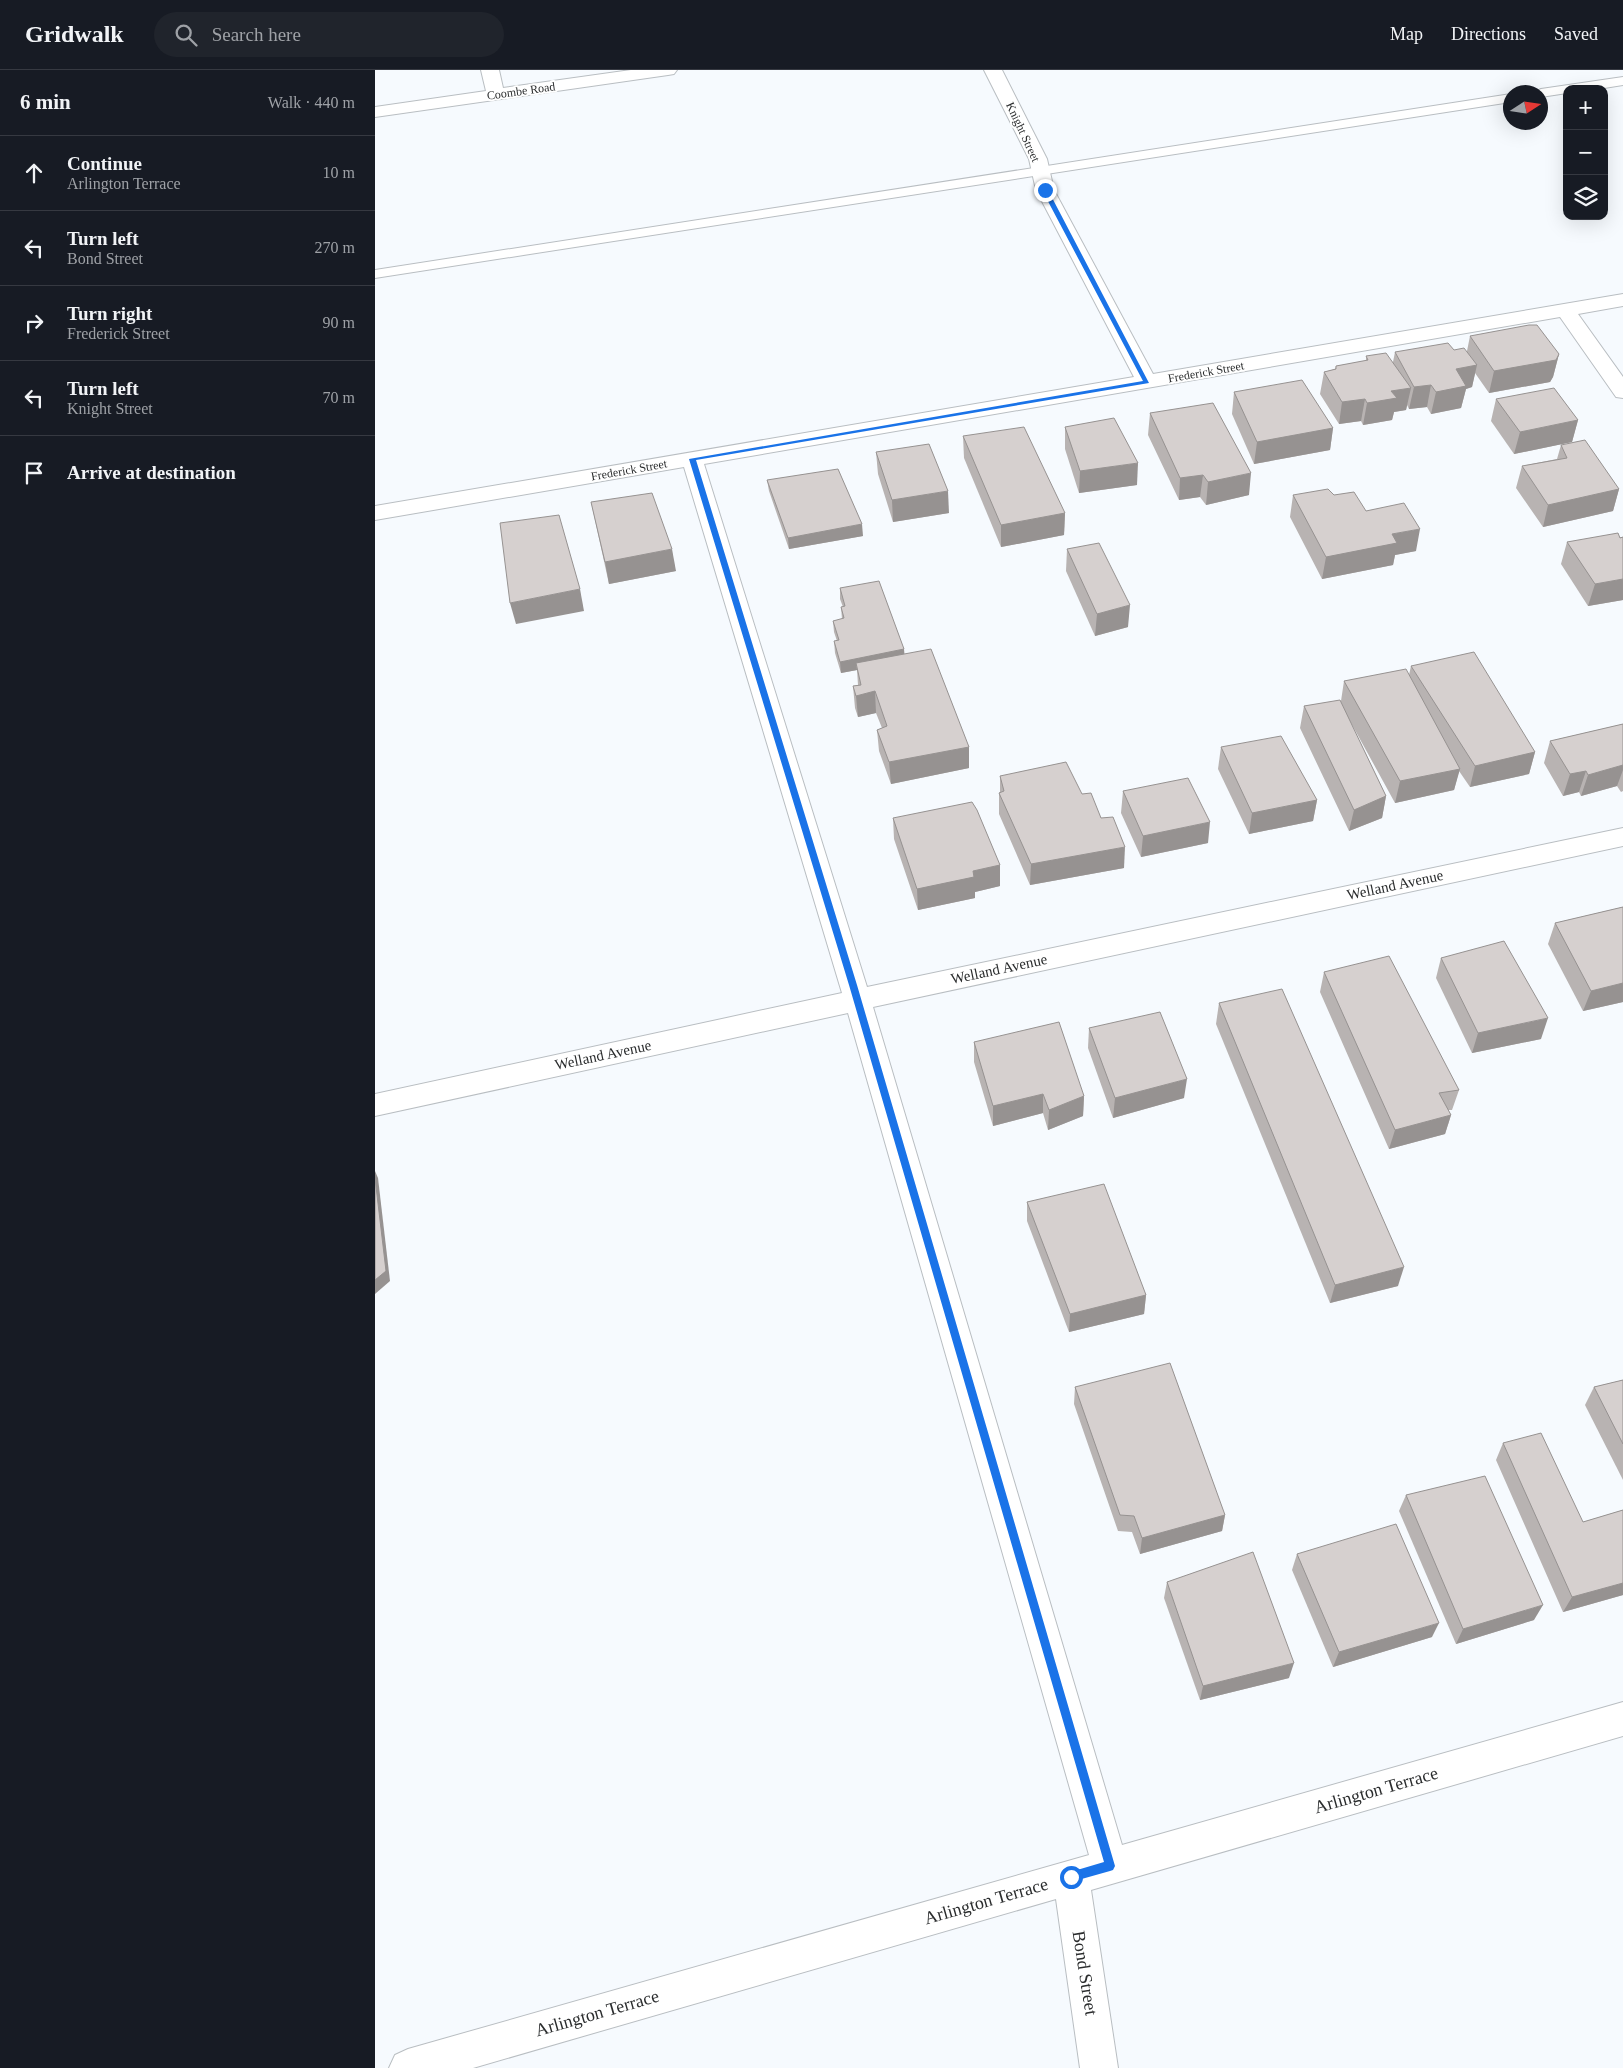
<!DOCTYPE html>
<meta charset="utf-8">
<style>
body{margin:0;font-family:Georgia,serif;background:#20242c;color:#f1f3f6}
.controls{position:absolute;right:15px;top:15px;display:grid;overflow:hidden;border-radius:10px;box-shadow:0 5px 20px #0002}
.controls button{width:45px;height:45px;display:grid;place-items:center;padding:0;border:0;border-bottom:1px solid #363941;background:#171b24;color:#f1f3f6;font:25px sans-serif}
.compass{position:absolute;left:1128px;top:15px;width:45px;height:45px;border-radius:50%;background:#171b24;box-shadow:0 5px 20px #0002;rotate:78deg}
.stop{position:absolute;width:15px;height:15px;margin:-11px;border:4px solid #1a73e8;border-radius:50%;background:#fff}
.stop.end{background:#1a73e8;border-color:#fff;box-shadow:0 1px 5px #0008}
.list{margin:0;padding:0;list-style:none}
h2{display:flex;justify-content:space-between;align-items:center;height:65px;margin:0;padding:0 20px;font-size:21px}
h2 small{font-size:16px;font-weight:400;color:#9ea1a6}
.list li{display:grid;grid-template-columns:32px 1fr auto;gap:15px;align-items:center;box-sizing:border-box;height:75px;padding:0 20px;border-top:1px solid #363941}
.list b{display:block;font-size:19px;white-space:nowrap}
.list p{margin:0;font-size:16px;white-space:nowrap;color:#9ea1a6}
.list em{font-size:16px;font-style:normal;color:#9ea1a6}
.icon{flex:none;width:28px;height:28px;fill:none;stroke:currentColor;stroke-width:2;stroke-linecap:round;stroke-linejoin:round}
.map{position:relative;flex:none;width:1248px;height:1998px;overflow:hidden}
header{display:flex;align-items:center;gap:30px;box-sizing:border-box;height:70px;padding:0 25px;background:#171b24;border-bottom:1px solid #363941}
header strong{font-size:24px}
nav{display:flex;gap:28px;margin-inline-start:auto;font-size:18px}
.search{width:350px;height:45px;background:#20242c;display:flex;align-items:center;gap:12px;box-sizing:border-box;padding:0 18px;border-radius:28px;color:#9ea1a6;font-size:19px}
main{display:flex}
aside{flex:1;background:#171b24}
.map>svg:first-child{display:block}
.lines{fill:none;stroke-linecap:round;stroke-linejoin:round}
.service-casing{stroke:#b9bec2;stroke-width:2}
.minor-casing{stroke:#b9bec2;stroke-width:2}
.service{fill:#fff;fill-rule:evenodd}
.minor{fill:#fff;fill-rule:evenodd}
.wall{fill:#b8b3b2}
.shaded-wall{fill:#969291}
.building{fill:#d6d0cf;stroke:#969291}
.route{fill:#1a73e8}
.labels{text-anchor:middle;stroke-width:4;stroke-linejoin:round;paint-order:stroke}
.far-street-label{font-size:12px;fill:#2b2d2e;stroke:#fff}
.street-label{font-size:15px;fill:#2b2d2e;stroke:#fff}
.near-street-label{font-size:18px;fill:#2b2d2e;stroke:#fff}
</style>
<header>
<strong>Gridwalk</strong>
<div class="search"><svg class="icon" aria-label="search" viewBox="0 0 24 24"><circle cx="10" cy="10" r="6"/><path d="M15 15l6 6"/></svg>Search here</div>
<nav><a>Map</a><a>Directions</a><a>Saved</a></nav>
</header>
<main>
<aside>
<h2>6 min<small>Walk · 440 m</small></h2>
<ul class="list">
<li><svg class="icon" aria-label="ahead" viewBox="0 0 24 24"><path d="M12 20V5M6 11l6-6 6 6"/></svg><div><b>Continue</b><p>Arlington Terrace</p></div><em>10 m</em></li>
<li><svg class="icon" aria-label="left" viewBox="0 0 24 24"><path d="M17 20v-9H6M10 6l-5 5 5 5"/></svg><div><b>Turn left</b><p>Bond Street</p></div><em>270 m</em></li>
<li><svg class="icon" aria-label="right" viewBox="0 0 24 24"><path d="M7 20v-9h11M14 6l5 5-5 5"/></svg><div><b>Turn right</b><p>Frederick Street</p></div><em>90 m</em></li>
<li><svg class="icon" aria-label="left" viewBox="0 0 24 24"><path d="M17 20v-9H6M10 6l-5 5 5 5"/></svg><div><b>Turn left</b><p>Knight Street</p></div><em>70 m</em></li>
<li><svg class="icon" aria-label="arrive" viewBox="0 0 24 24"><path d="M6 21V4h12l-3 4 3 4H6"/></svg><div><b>Arrive at destination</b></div></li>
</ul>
</aside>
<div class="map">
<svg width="1248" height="1998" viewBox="0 0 1248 1998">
<rect width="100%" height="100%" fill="#f6fafe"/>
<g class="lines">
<!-- service casing -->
<g class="service-casing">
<g id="service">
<path d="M1248,7V15L1223,19H1192V23L1166,27V22H1160L1166,19Z"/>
<path d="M1136,24V32L0,208V200Z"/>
</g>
</g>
<!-- minor casing -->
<g class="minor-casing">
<g id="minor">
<path d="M106,0H124L128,18L256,0H302L299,4L293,5L0,47V37L111,21Z"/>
<path d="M609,0H627L672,89L679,120L778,304L1248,224V236L1203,244L1248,307V328L1241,327L1185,247L329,394L492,917L1248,758V776L498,937L747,1775L1248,1632V1666L716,1820L743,1998H705L681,1829L98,1998H14L20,1985L33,1979L714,1785L473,943L0,1046V1024L467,923L309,397L0,450V436L759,307L661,120L654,89Z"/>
</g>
</g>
<!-- service -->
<use href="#service" class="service"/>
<!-- minor -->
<use href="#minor" class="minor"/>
</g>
<!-- wall -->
<g class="wall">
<path d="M1095,266L1184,284L1178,307L1175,312L1114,323L1100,303L1097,317L1091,319L1086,338L1056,344L1052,337L1034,339L1032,335L1031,340L1019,342L1017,350L988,355L986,351L964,354L945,324L949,302L960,299L961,296L991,291V286L1018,292L1020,282L1079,280L1092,281Z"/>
<path d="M859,322L958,358L955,380L879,394L857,344Z"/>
<path d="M1121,329L1203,350L1197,372L1139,384L1116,351Z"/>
<path d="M775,343L874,425L831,435L825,427L804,430L773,365Z"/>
<path d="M690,357L762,415L704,423L690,379Z"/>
<path d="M588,366L690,443L689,465L626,477L589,388Z"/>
<path d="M1186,375L1244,419L1238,441L1168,457L1141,418L1147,396L1182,389Z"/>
<path d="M501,382L574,443L518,452L503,404Z"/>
<path d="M392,410L488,466L414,479L394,421Z"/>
<path d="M918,425H959L991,441L1041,481L1020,485L1018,495L947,509L915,447Z"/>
<path d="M216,432L301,501L234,514Z"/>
<path d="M1248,467V530L1213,536L1186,494L1192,472Z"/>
<path d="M692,479L753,557L720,566L691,501Z"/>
<path d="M465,518L529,579V584L594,677V698L516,714L504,681L502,660L507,658L501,643L483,647L480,638L478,616L483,615L482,600L466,603L460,583L459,571H462L459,562L458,551L467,549L466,537H468L465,529Z"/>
<path d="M1036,596L1160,682L1154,704L1095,717L1084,701L1079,720L1020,733L975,651L1011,726L1007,748L974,761L925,658L929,636L966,631L969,611L1034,605Z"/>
<path d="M1248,654V721L1246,722L1242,716L1206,726L1204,722L1188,726L1169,693L1175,671Z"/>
<path d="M846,677L942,730L938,751L874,764L843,699Z"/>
<path d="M625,706L707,724L726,748L749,798L655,815L624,744V723L625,722Z"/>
<path d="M748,721L833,773L766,787L746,743Z"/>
<path d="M518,748L625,795V816L600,822V828L543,840L519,769Z"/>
<path d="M1248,837V932L1208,941L1173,874L1180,853Z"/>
<path d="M1066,888L1166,969L1097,983L1061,908Z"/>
<path d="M949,902L1084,1020L1077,1040H1073L1076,1045L1070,1064L1014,1079L945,922Z"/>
<path d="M844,933L1023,1216L955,1233L841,954Z"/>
<path d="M714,958L809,1028L738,1048L713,978Z"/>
<path d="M599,972L709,1026L708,1046L673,1060L668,1043L618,1056L599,992Z"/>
<path d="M652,1132L771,1225L769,1244L694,1262L652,1151Z"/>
<path d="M1248,1310V1410L1210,1335L1219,1317Z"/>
<path d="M700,1317L850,1445L847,1461L765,1484L757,1462L743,1461L699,1334Z"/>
<path d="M1128,1373L1208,1452L1248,1440V1525L1188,1542L1121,1390Z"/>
<path d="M1031,1425L1159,1550L1081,1574L1024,1441Z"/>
<path d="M922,1484L1057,1567L958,1597L917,1500Z"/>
<path d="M792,1512L914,1608L825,1630L789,1528Z"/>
</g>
<!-- shaded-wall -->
<g class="shaded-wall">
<path d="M1184,284L1178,307L1175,312L1114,323L1119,301Z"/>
<path d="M1102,295L1097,317L1091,319L1086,338L1056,344L1061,322L1081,299Z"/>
<path d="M1056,315L1052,337L1034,339L1039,317Z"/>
<path d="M1036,318L1031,340L1019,342L1017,350L988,355L992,333L1016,321Z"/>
<path d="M990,329L986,351L964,354L967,332Z"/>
<path d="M1203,350L1197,372L1139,384L1145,362Z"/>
<path d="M958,358L955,380L879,394L882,372Z"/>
<path d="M763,393L762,415L704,423L705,401Z"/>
<path d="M876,403L874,425L831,435L833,412Z"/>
<path d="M828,405L825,427L804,430L805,408Z"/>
<path d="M1244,419L1238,441L1168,457L1173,435Z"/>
<path d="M573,421L574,443L518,452L517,430Z"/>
<path d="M690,443L689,465L626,477V455Z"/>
<path d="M487,454L488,466L414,479L413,468Z"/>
<path d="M1045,459L1041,481L1020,485L1018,495L947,509L951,487L1017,464Z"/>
<path d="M297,479L301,501L234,514L230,492Z"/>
<path d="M1248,509V530L1213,536L1220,514Z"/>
<path d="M205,519L209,541L141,554L135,533Z"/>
<path d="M755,535L753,557L720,566L722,544Z"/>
<path d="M529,579L530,590L481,593L482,600L466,603L465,592Z"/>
<path d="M500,621L501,643L483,647L481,626Z"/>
<path d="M594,677V698L516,714L514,692Z"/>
<path d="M1160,682L1154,704L1095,717L1100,696Z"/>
<path d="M1248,695V700L1242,716L1206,726L1213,705Z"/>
<path d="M1085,699L1079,720L1020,733L1025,711Z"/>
<path d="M1211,701L1204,722L1188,726L1195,704Z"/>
<path d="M1011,726L1007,748L974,761L979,740Z"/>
<path d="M942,730L938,751L874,764L877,743Z"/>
<path d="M835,752L833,773L766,787L768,766Z"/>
<path d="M750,777L749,798L655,815L656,794Z"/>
<path d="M625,795V816L600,822V828L543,840L542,819L598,801Z"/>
<path d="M1248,913V932L1208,941L1216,921Z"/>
<path d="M1173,948L1166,969L1097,983L1103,963Z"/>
<path d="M812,1009L809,1028L738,1048L740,1028Z"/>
<path d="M668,1024V1043L618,1056V1036Z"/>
<path d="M709,1026L708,1046L673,1060L674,1040Z"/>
<path d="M1076,1045L1070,1064L1014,1079L1020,1060Z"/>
<path d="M0,1101L3,1108L15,1211L0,1224Z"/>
<path d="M1029,1197L1023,1216L955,1233L960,1215Z"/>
<path d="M771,1225L769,1244L694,1262L695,1244Z"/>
<path d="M850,1445L847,1461L765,1484L767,1468Z"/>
<path d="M1248,1513V1525L1188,1542L1197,1527Z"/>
<path d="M1168,1535L1159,1550L1081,1574L1088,1559Z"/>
<path d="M1064,1553L1057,1567L958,1597L964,1582Z"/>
<path d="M919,1593L914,1608L825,1630L828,1616Z"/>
</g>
<!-- building -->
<g class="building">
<path d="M1154,255H1162L1184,284L1181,290L1119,301L1095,266Z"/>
<path d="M1073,273L1079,280L1089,278L1102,295L1081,299L1091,316L1061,322L1056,315L1039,317L1020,282Z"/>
<path d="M1011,283L1036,318L1016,321L1022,328L992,333L990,329L967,332L949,302L961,299V296L993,290L991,286Z"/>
<path d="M927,310L958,358L882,372L859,322Z"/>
<path d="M1179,318L1203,350L1145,362L1121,329Z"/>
<path d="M838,333L876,403L833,412L828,405L805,408L775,343Z"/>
<path d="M739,348L763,393L705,401L690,357Z"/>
<path d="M649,357L690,443L626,455L588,366Z"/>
<path d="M1210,370L1244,419L1173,435L1147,396L1192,388L1186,375Z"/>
<path d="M554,374L573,421L517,430L501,382Z"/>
<path d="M463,399L487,454L413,468L392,410Z"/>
<path d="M953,419L959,425L979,422L991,441L1029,433L1045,459L1017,464L1022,473L951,487L918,425Z"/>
<path d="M277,423L297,479L230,492L216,432Z"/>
<path d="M184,445L205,519L135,533L125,453Z"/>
<path d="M1243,463L1245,468L1248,467V509L1220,514L1192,472Z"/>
<path d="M724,473L755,535L722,544L692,479Z"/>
<path d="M504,511L529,579L465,592L459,571L464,570L458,551L469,548L466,537L470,536L465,518Z"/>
<path d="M556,579L594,677L514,692L502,660L512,656L500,621L481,626L478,616L486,615L481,593Z"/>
<path d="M1099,582L1160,682L1100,696L1036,596Z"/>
<path d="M1031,599L1085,699L1025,711L969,611Z"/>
<path d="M965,630L1011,726L979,740L929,636Z"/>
<path d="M1248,654V695L1213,705L1211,701L1195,704L1175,671Z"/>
<path d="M906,666L942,730L877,743L846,677Z"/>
<path d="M691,692L707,724L716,723L726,748L738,747L750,777L656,794L624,723L629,721L625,706Z"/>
<path d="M813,708L835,752L768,766L748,721Z"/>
<path d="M597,732L602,740L625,795L598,801L599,807L542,819L518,748Z"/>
<path d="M1248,837V913L1216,921L1180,853Z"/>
<path d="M1129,871L1173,948L1103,963L1066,888Z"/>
<path d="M1014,886L1084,1020L1064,1023L1076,1045L1020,1060L949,902Z"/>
<path d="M907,919L1029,1197L960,1215L844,933Z"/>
<path d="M785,942L812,1009L740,1028L714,958Z"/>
<path d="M684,952L709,1026L674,1040L668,1024L618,1036L599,972Z"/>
<path d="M0,1108L11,1201L0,1210Z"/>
<path d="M729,1114L771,1225L695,1244L652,1132Z"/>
<path d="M795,1293L850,1445L767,1468L759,1446L745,1445L700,1317Z"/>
<path d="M1248,1310V1374L1219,1317Z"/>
<path d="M1166,1363L1208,1452L1248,1440V1513L1197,1527L1128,1373Z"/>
<path d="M1110,1406L1168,1535L1088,1559L1031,1425Z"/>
<path d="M1021,1454L1064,1553L964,1582L922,1484Z"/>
<path d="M878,1482L919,1593L828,1616L792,1512Z"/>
</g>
<!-- route -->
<path class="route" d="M670,118L673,120L774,313L321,390L482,915L740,1796L738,1800L735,1801L696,1812L692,1811L691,1807L692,1803L729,1792L474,915L314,389L768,311L667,120Z"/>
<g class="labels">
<!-- far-street labels -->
<g class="far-street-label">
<text transform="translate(146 21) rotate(-8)" y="4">Coombe Road</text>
<text transform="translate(648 62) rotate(65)" y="4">Knight Street</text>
<text transform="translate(831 302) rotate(-10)" y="4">Frederick Street</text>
<text transform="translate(254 400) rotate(-10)" y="4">Frederick Street</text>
</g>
<!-- street labels -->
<g class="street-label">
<text transform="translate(1020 815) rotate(-12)" y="5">Welland Avenue</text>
<text transform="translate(624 899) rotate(-12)" y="5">Welland Avenue</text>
<text transform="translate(228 985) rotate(-12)" y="5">Welland Avenue</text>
</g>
<!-- near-street labels -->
<g class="near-street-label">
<text transform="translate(1001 1720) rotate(-16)" y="6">Arlington Terrace</text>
<text transform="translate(611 1831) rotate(-16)" y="6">Arlington Terrace</text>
<text transform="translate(710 1903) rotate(81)" y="6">Bond Street</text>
<text transform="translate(222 1943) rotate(-16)" y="6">Arlington Terrace</text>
</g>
</g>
</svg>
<div class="controls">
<button>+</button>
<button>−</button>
<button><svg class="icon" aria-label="layers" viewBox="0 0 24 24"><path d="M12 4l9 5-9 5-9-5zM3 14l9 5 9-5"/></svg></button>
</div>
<svg class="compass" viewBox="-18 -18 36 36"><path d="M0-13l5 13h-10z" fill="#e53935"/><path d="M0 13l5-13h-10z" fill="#9ea1a6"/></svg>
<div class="stop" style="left:696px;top:1807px"></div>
<div class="stop end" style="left:670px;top:120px"></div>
</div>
</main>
